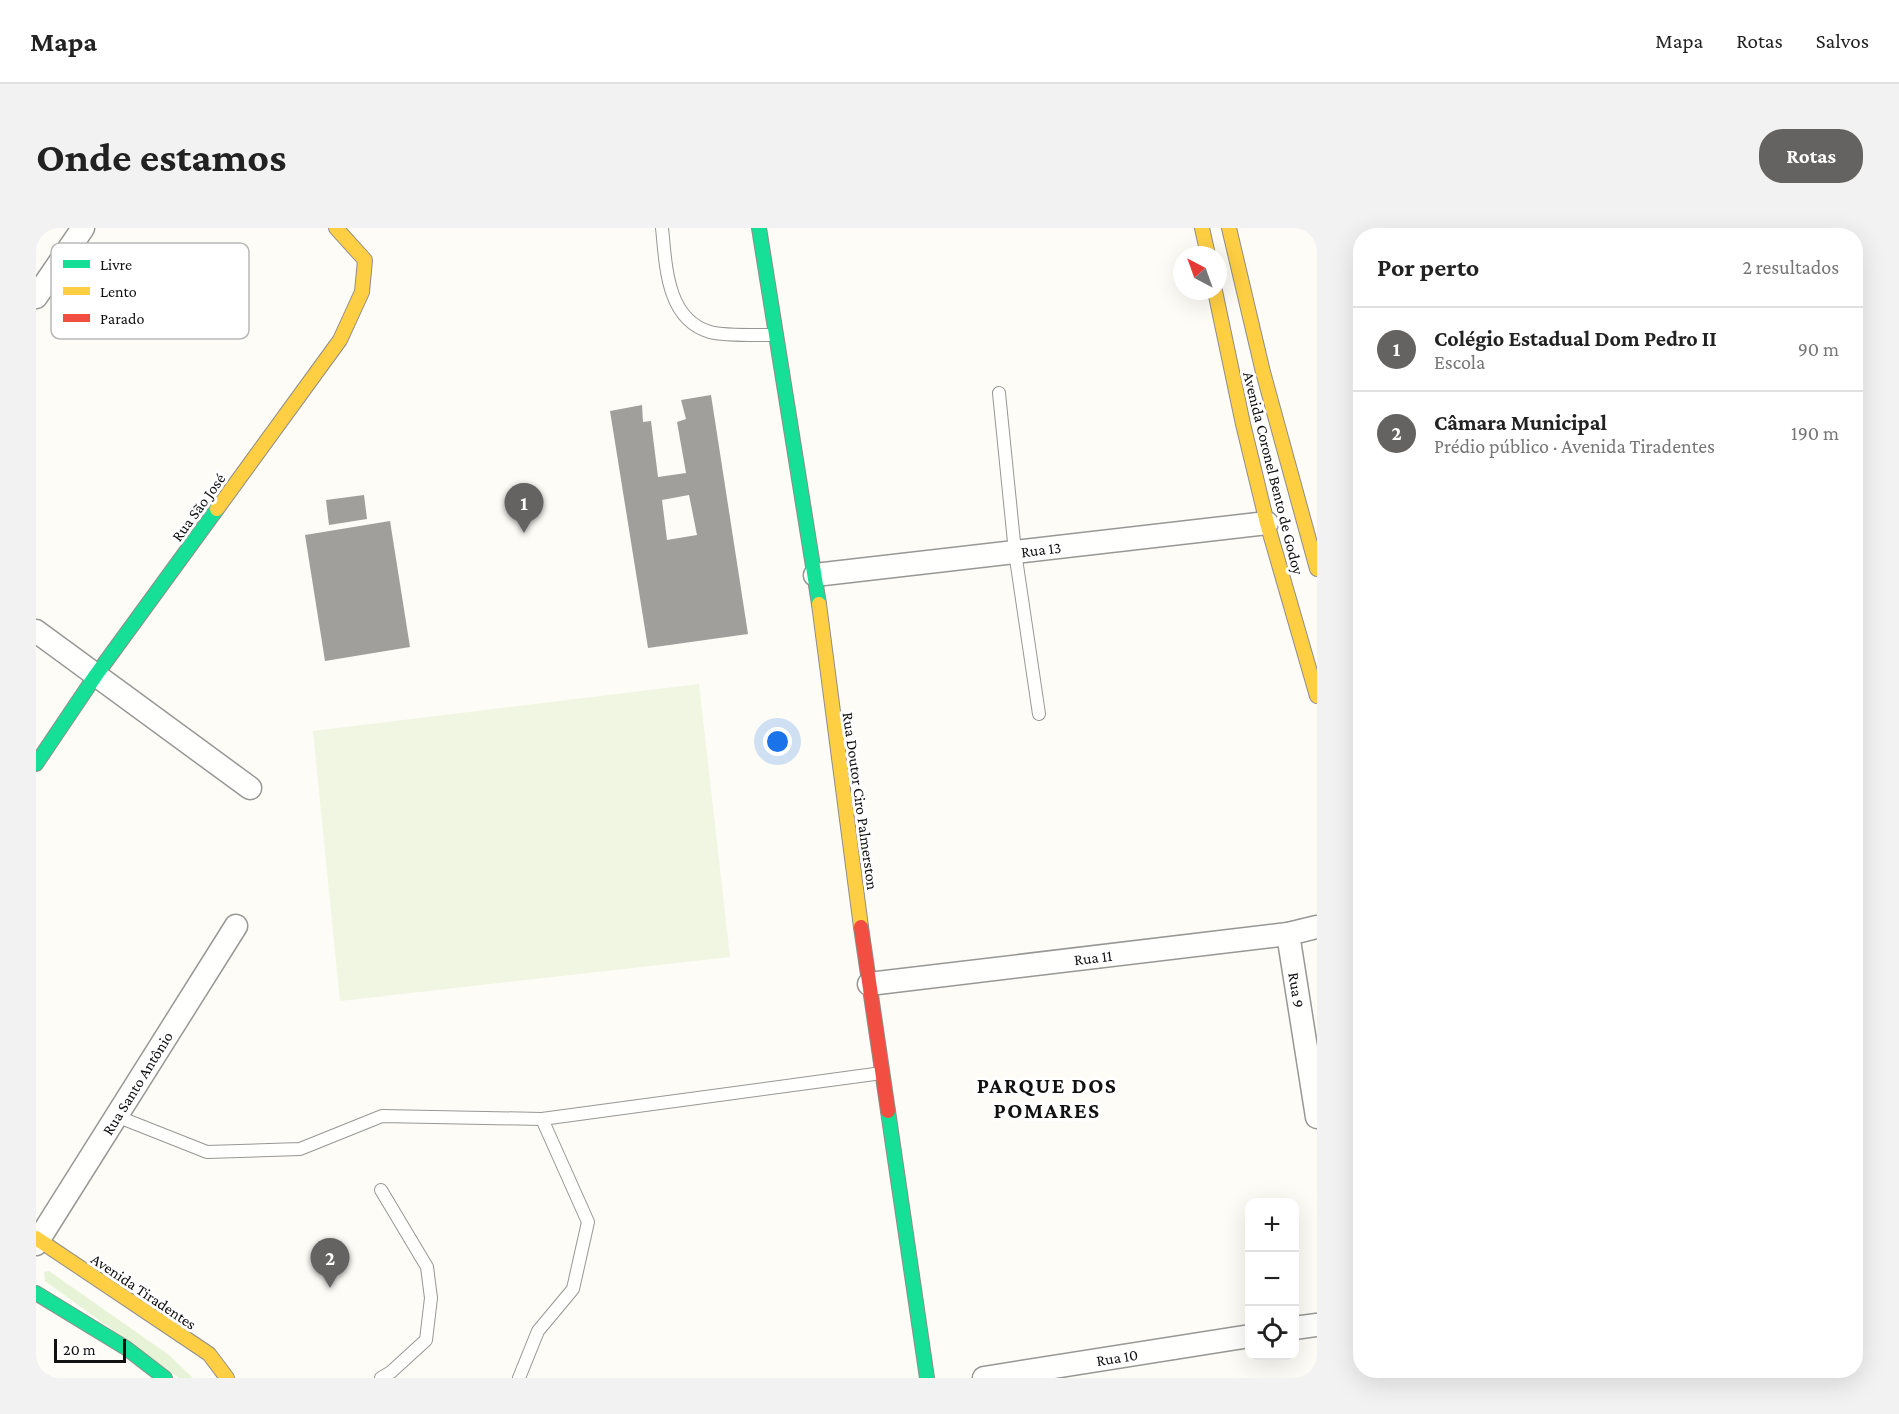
<!DOCTYPE html>
<html lang="pt">
<meta charset="utf-8">
<style>
body{margin:0;font-family:"Crimson Pro",serif;background:#f2f2f2;color:#222}
.controls{position:absolute;right:18px;bottom:18px;display:grid;overflow:hidden;border-radius:12px;box-shadow:0 6px 24px #0002}
.controls button{width:54px;height:54px;display:grid;place-items:center;padding:0;border:0;border-bottom:2px solid #e0e0e0;background:#fff;color:#222;font:30px sans-serif}
.compass{position:absolute;left:1137px;top:18px;width:54px;height:54px;border-radius:50%;background:#fff;box-shadow:0 6px 24px #0002;rotate:319deg}
.scale{position:absolute;left:18px;bottom:15px;width:72px;box-sizing:border-box;padding-left:6px;border:3px solid #111;border-top:0;font-size:16px;line-height:21px;white-space:nowrap;color:#111;-webkit-text-stroke:4px #fff;paint-order:stroke}
.you{position:absolute;left:742px;top:514px;width:21px;height:21px;margin:-15px;border:4px solid #fff;border-radius:50%;background:#1a73e8;box-shadow:0 0 0 9px #1a73e833}
.badge{display:grid;place-items:center;width:39px;height:39px;border-radius:50%;background:#646362;color:#fff;font-size:20px;font-weight:700}
.pin{position:absolute;translate:-50% -50px;filter:drop-shadow(0 2px 3px #0008)}
.pin::after{content:'';position:absolute;top:32px;width:21px;height:18px;background:inherit;clip-path:polygon(0 0,100% 0,50% 100%)}
.list{margin:0;padding:0;list-style:none}
h2{display:flex;justify-content:space-between;align-items:center;height:78px;margin:0;padding:0 24px;font-size:26px}
h2 small{font-size:20px;font-weight:400;color:#767676}
.list li{display:grid;grid-template-columns:39px 1fr auto;gap:18px;align-items:center;box-sizing:border-box;height:84px;padding:0 24px;border-top:2px solid #e0e0e0}
.list b{display:block;font-size:22px;white-space:nowrap}
.list p{margin:0;font-size:20px;white-space:nowrap;color:#767676}
.list em{font-size:20px;font-style:normal;color:#767676}
.icon{flex:none;width:33px;height:33px;fill:none;stroke:currentColor;stroke-width:2;stroke-linecap:round;stroke-linejoin:round}
.map{position:relative;flex:none;width:1281px;height:1150px;overflow:hidden;border-radius:24px}
header{display:flex;align-items:center;gap:36px;box-sizing:border-box;height:84px;padding:0 30px;background:#fff;border-bottom:2px solid #e0e0e0}
header strong{font-size:28px}
nav{display:flex;gap:33px;margin-inline-start:auto;font-size:21px}
.intro{display:flex;align-items:center;justify-content:space-between;box-sizing:border-box;height:144px;padding:0 36px}
h1{margin:0;font-size:42px}
.button{padding:15px 27px;border-radius:24px;background:#646362;color:#fff;font-size:21px;font-weight:700}
main{display:flex;gap:36px;padding:0 36px}
aside{flex:1;background:#fff;border-radius:24px;box-shadow:0 6px 24px #0002}
.map>svg:first-child{display:block}
.green{fill:#e7f3d7}
.pitch{fill:#f0f6e1}
.building{fill:#a19f9c;fill-rule:evenodd}
.lines{fill:none;stroke-linecap:round;stroke-linejoin:round}
.lane-casing{stroke:#979795;stroke-width:14}
.street-casing{stroke:#979795;stroke-width:25}
.fast-casing{stroke:#8e8d8b;stroke-width:16}
.slow-casing{stroke:#8e8d8b;stroke-width:16}
.jam-casing{stroke:#8e8d8b;stroke-width:16}
.lane{stroke:#fffffe;stroke-width:12}
.street{stroke:#fffffe;stroke-width:22}
.fast{stroke:#16e098;stroke-width:14}
.slow{stroke:#ffcf43;stroke-width:14}
.jam{stroke:#f24e42;stroke-width:14}
.labels{text-anchor:middle;stroke-width:6;stroke-linejoin:round;paint-order:stroke}
.street-label{font-size:16px;fill:#111;stroke:#fff}
.district-label{font-size:22px;font-weight:bold;letter-spacing:1.5px;fill:#111;stroke:#fff}
.key{fill:#fff;stroke:#b8b8b8;stroke-width:1.5}
.key-label{font-size:16px;fill:#111}
</style>
<header>
<strong>Mapa</strong>
<nav><a>Mapa</a><a>Rotas</a><a>Salvos</a></nav>
</header>
<div class="intro"><h1>Onde estamos</h1><a class="button">Rotas</a></div>
<main>
<div class="map">
<svg width="1281" height="1150" viewBox="0 0 1281 1150">
<rect width="100%" height="100%" fill="#fdfcf7"/>
<!-- green -->
<path class="green" d="M13,1043L133,1127L157,1150H143L9,1053L8,1044Z"/>
<!-- pitch -->
<path class="pitch" d="M663,456L694,729L304,773L277,503Z"/>
<!-- building -->
<g class="building">
<path d="M675,167L712,406L612,420L574,183L606,177L607,194L615,193L622,249L650,245L641,194L650,191L645,172ZM653,267L661,307L631,312L626,272Z"/>
<path d="M328,267L331,291L293,297L290,272Z"/>
<path d="M354,293L374,419L289,433L269,307Z"/>
</g>
<g class="lines">
<!-- lane casing -->
<g class="lane-casing">
<g id="lane">
<path d="M626,0C630,37 630,91 674,104C687,108 724,107 740,107"/>
<path d="M963,165L979,324L1003,486"/>
<path d="M80,888L171,924L264,921L346,888L506,891L846,845"/>
<path d="M345,1150L355,1144L390,1112L395,1070L391,1039L345,962"/>
<path d="M483,1150L502,1103L537,1061L552,994L506,891"/>
</g>
</g>
<!-- street casing -->
<g class="street-casing">
<g id="street">
<path d="M0,69L47,0"/>
<path d="M779,347L1231,295"/>
<path d="M0,403L214,560"/>
<path d="M1252,706L1281,889"/>
<path d="M833,756L1252,706L1281,699"/>
<path d="M0,1016L200,698"/>
<path d="M1258,1100L1281,1097"/>
<path d="M948,1150L1214,1108"/>
</g>
</g>
<!-- fast casing -->
<g class="fast-casing">
<g id="fast">
<path d="M723,0L783,376"/>
<path d="M0,536L60,447L181,281"/>
<path d="M852,883L891,1150"/>
<path d="M0,1065L90,1120L129,1150"/>
</g>
</g>
<!-- slow casing -->
<g class="slow-casing">
<g id="slow">
<path d="M1166,0L1172,27"/>
<path d="M1193,0L1227,144L1281,341"/>
<path d="M1179,63L1207,196L1231,295L1281,468"/>
<path d="M181,281L304,112L326,64L329,32L300,0"/>
<path d="M783,376L825,699"/>
<path d="M0,1010L173,1126L191,1150"/>
</g>
</g>
<!-- jam casing -->
<g class="jam-casing">
<path id="jam" d="M825,699L852,883"/>
</g>
<!-- lane -->
<use href="#lane" class="lane"/>
<!-- street -->
<use href="#street" class="street"/>
<!-- fast -->
<use href="#fast" class="fast"/>
<!-- slow -->
<use href="#slow" class="slow"/>
<!-- jam -->
<use href="#jam" class="jam"/>
</g>
<g class="labels">
<!-- street labels -->
<g class="street-label">
<text transform="translate(1238 245) rotate(76)" y="6">Avenida Coronel Bento de Godoy</text>
<text transform="translate(162 279) rotate(-54)" y="6">Rua São José</text>
<text transform="translate(1005 321) rotate(-7)" y="6">Rua 13</text>
<text transform="translate(825 573) rotate(82)" y="6">Rua Doutor Ciro Palmerston</text>
<text transform="translate(1057 729) rotate(-7)" y="6">Rua 11</text>
<text transform="translate(1261 762) rotate(81)" y="6">Rua 9</text>
<text transform="translate(101 855) rotate(-58)" y="6">Rua Santo Antônio</text>
<text transform="translate(108 1063) rotate(34)" y="6">Avenida Tiradentes</text>
<text transform="translate(1081 1129) rotate(-9)" y="6">Rua 10</text>
</g>
<!-- district labels -->
<g class="district-label">
<text x="1011" y="865">PARQUE DOS<tspan x="1011" dy="25">POMARES</tspan></text>
</g>
</g>
<!-- legend -->
<rect x="15" y="15" width="198" height="96" rx="9" class="key"/>
<rect x="27" y="32" width="27" height="8" fill="#16e098"/>
<rect x="27" y="59" width="27" height="8" fill="#ffcf43"/>
<rect x="27" y="86" width="27" height="8" fill="#f24e42"/>
<g class="key-label">
<text x="64" y="42">Livre</text>
<text x="64" y="69">Lento</text>
<text x="64" y="96">Parado</text>
</g>
</svg>
<div class="controls">
<button>+</button>
<button>−</button>
<button><svg class="icon" aria-label="locate" viewBox="0 0 24 24"><circle cx="12" cy="12" r="6"/><path d="M12 2v4M12 18v4M2 12h4M18 12h4"/></svg></button>
</div>
<svg class="compass" viewBox="-18 -18 36 36"><path d="M0-13l5 13h-10z" fill="#e53935"/><path d="M0 13l5-13h-10z" fill="#767676"/></svg>
<div class="scale">20 m</div>
<div class="you"></div>
<div class="pin badge" style="left:488px;top:305px">1</div>
<div class="pin badge" style="left:294px;top:1060px">2</div>
</div>
<aside>
<h2>Por perto<small>2 resultados</small></h2>
<ul class="list">
<li><span class="badge">1</span><div><b>Colégio Estadual Dom Pedro II</b><p>Escola</p></div><em>90 m</em></li>
<li><span class="badge">2</span><div><b>Câmara Municipal</b><p>Prédio público · Avenida Tiradentes</p></div><em>190 m</em></li>
</ul>
</aside>
</main>
